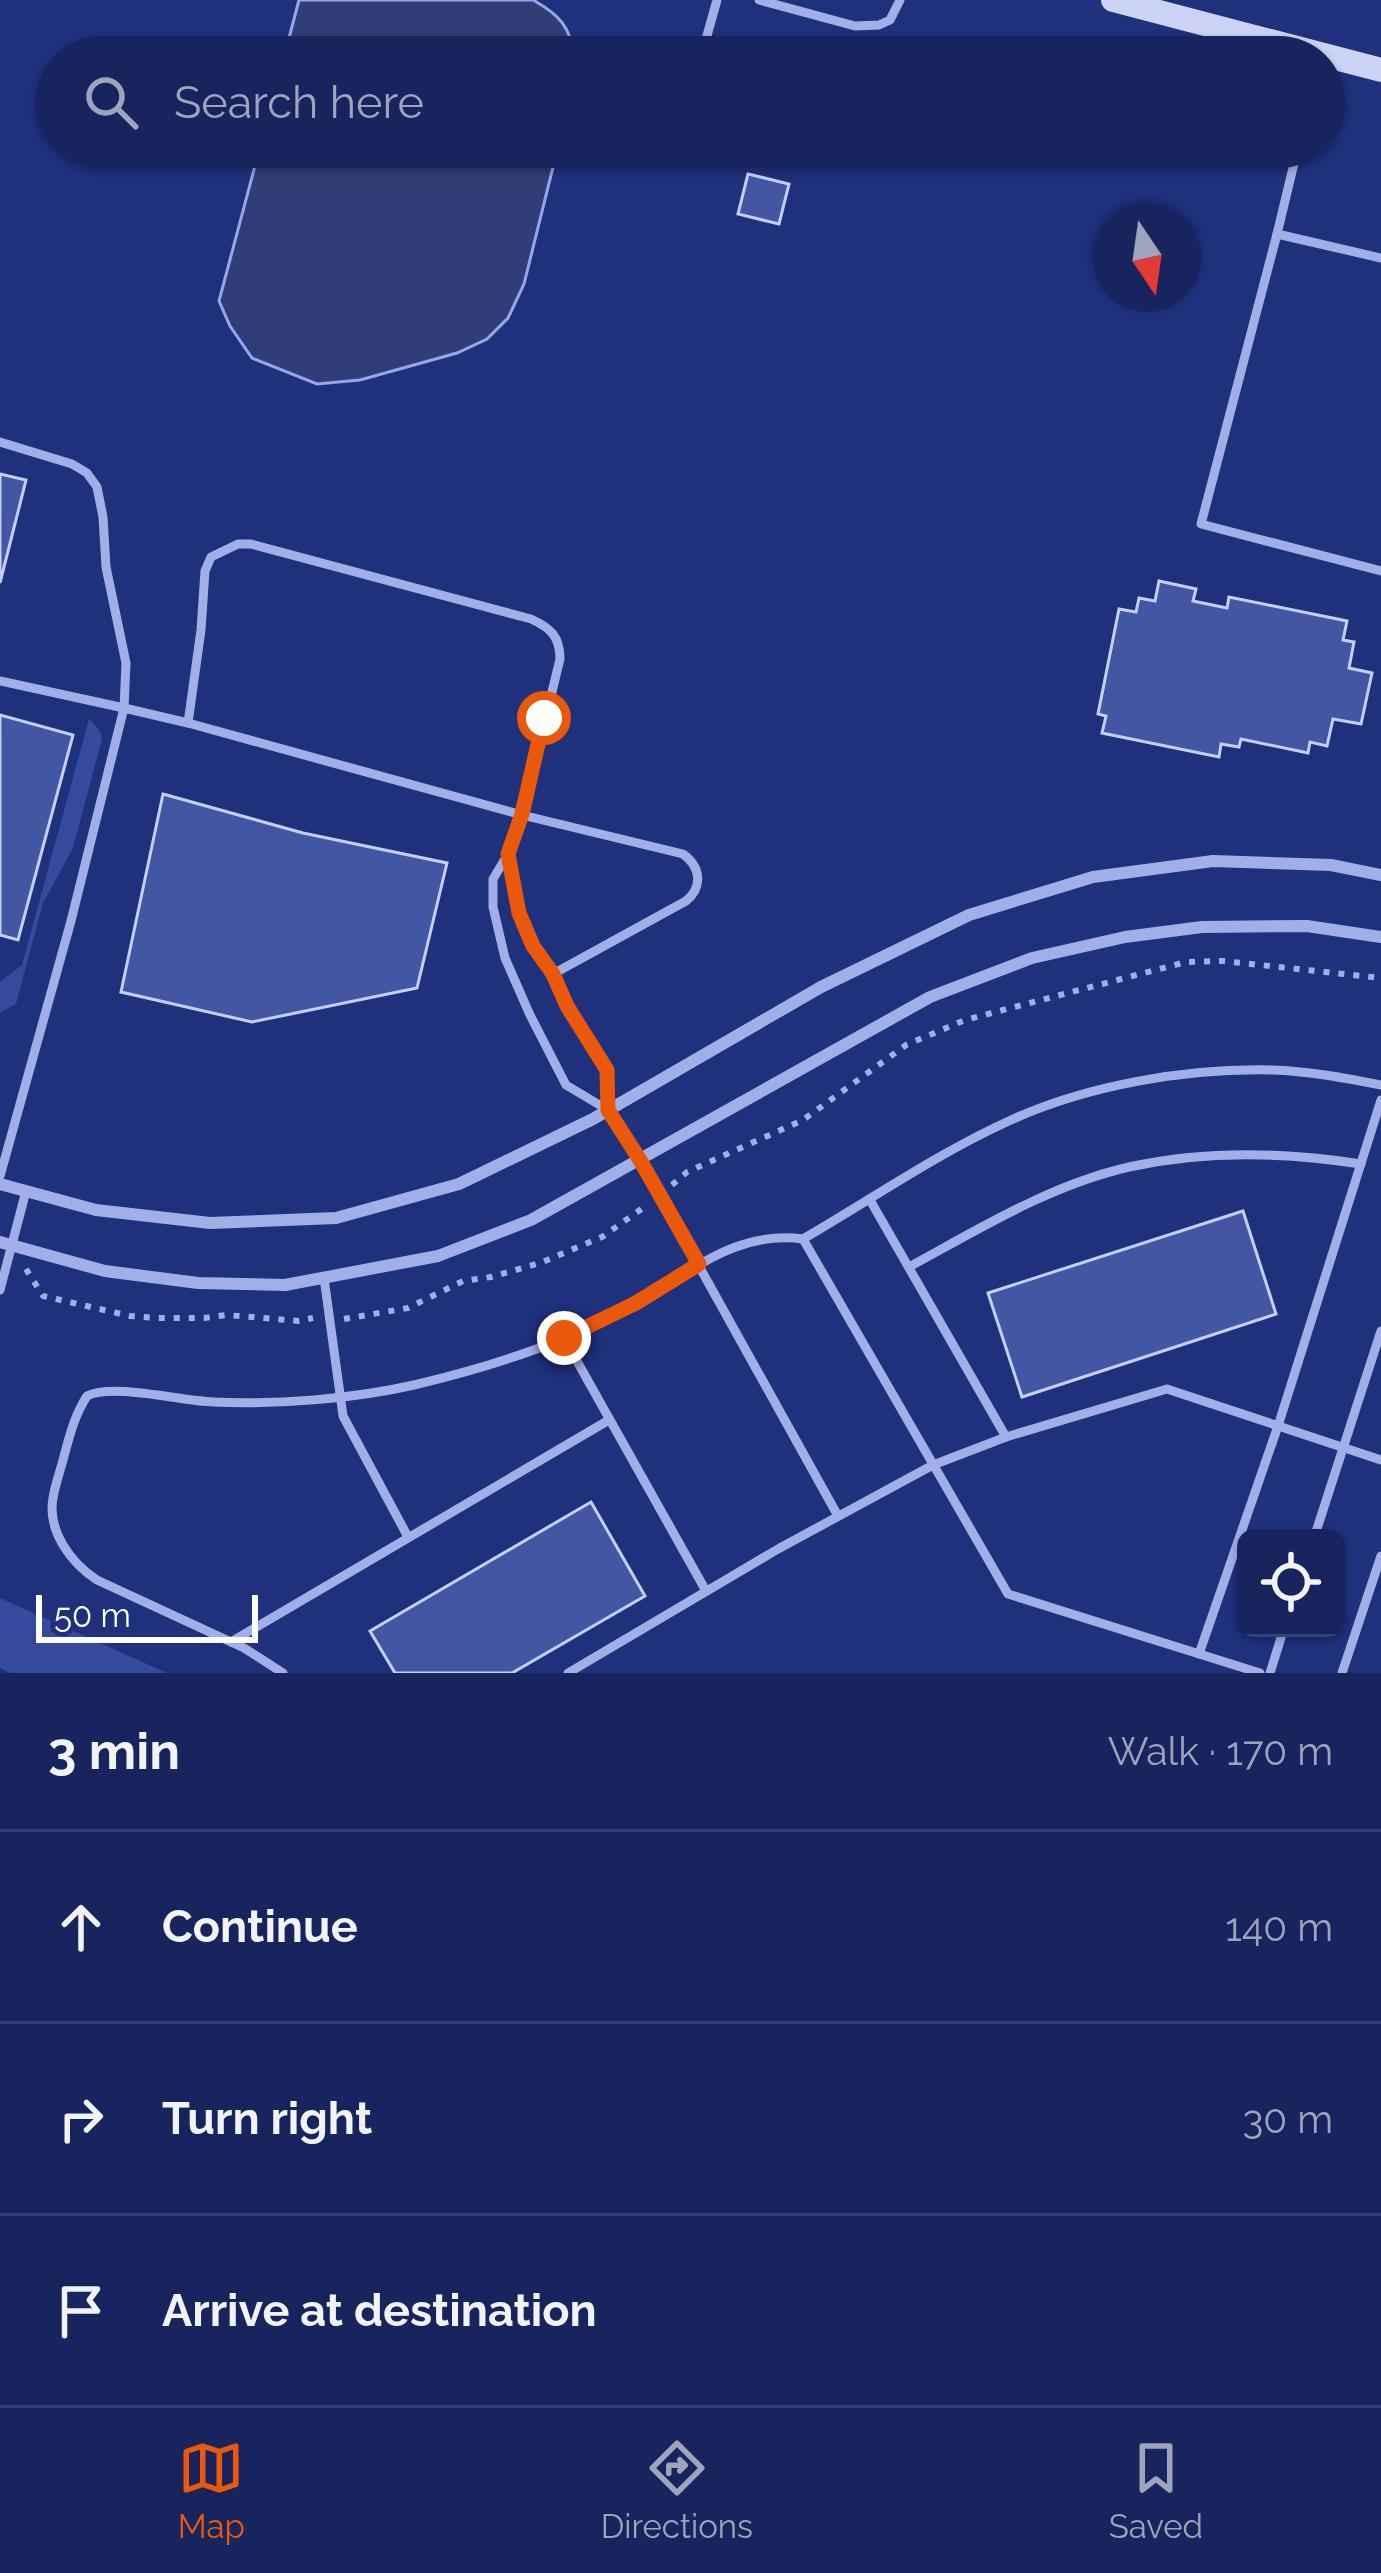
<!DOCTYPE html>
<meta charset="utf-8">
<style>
body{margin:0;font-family:Raleway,sans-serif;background:#243067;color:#f1f3f6}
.controls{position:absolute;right:36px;bottom:36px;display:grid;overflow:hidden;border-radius:18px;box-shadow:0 3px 9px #0004}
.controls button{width:108px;height:108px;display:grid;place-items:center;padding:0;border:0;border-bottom:3px solid #364173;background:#17245e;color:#f1f3f6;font:60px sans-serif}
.compass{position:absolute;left:1093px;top:204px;width:108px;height:108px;border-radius:50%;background:#17245e;box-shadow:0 3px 9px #0004;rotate:167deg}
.scale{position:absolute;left:36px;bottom:30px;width:222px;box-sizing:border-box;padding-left:12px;border:6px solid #fff;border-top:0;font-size:33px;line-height:42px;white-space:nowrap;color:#fff;-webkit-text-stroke:9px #1f307d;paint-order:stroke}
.stop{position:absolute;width:36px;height:36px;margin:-27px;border:9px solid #ea580c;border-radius:50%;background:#fff}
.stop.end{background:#ea580c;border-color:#fff;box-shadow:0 3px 12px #0008}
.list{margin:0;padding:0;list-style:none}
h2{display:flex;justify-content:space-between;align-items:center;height:156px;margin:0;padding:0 48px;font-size:51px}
h2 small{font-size:39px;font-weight:400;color:#9ea4bc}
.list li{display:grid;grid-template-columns:78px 1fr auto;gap:36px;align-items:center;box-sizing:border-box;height:192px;padding:0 48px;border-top:3px solid #364173}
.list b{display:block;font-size:45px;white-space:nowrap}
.list em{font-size:39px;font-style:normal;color:#9ea4bc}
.icon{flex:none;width:66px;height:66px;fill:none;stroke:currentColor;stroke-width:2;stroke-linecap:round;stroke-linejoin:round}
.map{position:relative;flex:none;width:1381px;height:1673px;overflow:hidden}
.search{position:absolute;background:#17245e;box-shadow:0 3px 9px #0004;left:36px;right:36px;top:36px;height:132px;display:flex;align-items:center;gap:30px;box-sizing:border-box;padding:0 42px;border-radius:66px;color:#9ea4bc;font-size:45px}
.sheet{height:732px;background:#17245e}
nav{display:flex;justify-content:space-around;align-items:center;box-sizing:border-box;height:168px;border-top:3px solid #364173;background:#17245e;font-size:33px;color:#9ea4bc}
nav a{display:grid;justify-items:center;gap:6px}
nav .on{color:#ea580c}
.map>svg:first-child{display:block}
.green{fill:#35499d}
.water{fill:#303d76;stroke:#95a6e9;stroke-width:3}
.building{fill:#4356a4;stroke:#c5cff6;stroke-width:3}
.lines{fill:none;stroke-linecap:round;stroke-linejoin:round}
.path{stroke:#a2afe7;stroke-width:6;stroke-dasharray:6 9;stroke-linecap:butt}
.lane{stroke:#a2afe7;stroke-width:9}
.street{stroke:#a2afe7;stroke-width:12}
.secondary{stroke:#ccd3f6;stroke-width:24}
.route{stroke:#ea580c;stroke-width:15}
</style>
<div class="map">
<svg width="1381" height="1673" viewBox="0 0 1381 1673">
<rect width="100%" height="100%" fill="#1f307d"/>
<!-- green -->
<g class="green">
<path d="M89,719L100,731L102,739L73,848L43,903L16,1004L0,1013V982L22,965Z"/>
<path d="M0,1598L167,1673H10L0,1668Z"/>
</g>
<!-- water -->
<g class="water">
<path d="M299,0H533C560,15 570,27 575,57H284Z"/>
<path d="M260,147H558L524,284L508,318L487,339L457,353L360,380L317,384L252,358L230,326L219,301Z"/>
</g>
<!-- building -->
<g class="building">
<path d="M779,42L820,52L819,57H775Z"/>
<path d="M748,174L789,184L779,224L738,214Z"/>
<path d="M0,474L26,480L0,583Z"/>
<path d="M1159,581L1196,589L1193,601L1227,608L1229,597L1347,621L1343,640L1354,642L1349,668L1372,673L1361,724L1333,719L1327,746L1310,742L1308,753L1241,739L1239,747L1221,744L1219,757L1102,733L1106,716L1098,714L1119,609L1136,612L1139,598L1155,601Z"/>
<path d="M0,715L73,735L18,940L0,935Z"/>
<path d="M163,794L303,833L447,863L417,988L252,1022L121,992Z"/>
<path d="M1243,1211L1276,1314L1022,1397L988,1293Z"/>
<path d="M591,1502L645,1596L512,1673H395L370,1631Z"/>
</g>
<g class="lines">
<!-- path -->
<g class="path">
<path d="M672,1185L687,1172L803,1120L906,1045L965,1020L1186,962L1223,961L1381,978"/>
<path d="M26,1269L43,1296L130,1316L158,1318H204L226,1315L299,1321L313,1318"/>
<path d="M344,1319L408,1308L463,1281L491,1277L540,1263L602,1237L647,1205"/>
</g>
<!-- lane -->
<g class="lane">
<path d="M759,0L855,26L879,25L890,20L900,0"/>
<path d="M701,57L717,0"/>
<path d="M1298,147L1277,234L1381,258"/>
<path d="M1277,234L1201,524L1381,571"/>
<path d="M0,442L72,464L87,473L97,487L103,517L106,567L126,663L124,708L0,681"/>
<path d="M508,854L519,913L533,946L553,974L567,1005L607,1070L608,1110"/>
<path d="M553,974L686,901C703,887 701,867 683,854L522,815L188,723L201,630L205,571L211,557L238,544H251L531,619C551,628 560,637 560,659L522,815L508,854L493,879V907L505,958L530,1015L566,1085L608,1110L640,1160L838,1516"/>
<path d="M0,1176L71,921L124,708L188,723"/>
<path d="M870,1200L1006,1437"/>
<path d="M803,1239L1008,1594L1260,1673"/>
<path d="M909,1267C979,1229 1050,1185 1129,1167C1206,1150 1284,1152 1361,1164"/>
<path d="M324,1278L343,1416L408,1537"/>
<path d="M0,1290L26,1191"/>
<path d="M564,1338L706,1591"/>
<path d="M1314,1538L1381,1331"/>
<path d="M231,1642L609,1420"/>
<path d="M1199,1654L1278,1426L1381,1100"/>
<path d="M283,1673L244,1648L97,1580C71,1563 47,1531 53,1498C55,1485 60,1472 63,1460C69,1438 74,1416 87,1396C113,1383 180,1401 213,1402C275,1405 353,1399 414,1385C464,1373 514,1359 562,1339C587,1328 613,1316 636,1303C692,1272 735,1230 803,1239C872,1199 938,1153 1011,1120C1088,1085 1187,1068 1272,1070C1309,1071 1345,1078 1381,1085"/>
<path d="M568,1673L778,1549L933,1465L1006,1437L1167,1389L1381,1460"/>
<path d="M1270,1673L1284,1628"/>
<path d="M1342,1673L1381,1556"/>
</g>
<!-- street -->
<g class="street">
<path d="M0,1184L96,1210L210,1223L336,1218L459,1184L593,1119L821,987L969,915L1093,877L1213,861L1331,865L1381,875"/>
<path d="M0,1242L105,1271L198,1283L285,1285L438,1256L531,1220L930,997L1032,958L1125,937L1202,927L1307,926L1381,937"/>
</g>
<!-- secondary -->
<path class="secondary" d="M1113,0L1381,70"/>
</g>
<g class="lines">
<!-- route -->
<path class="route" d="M544,718L522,814L508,854L519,913L533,946L553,974L567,1006L607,1070L608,1110L640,1160L699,1264L636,1303L564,1338"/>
</g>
</svg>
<div class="controls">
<button><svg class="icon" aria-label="locate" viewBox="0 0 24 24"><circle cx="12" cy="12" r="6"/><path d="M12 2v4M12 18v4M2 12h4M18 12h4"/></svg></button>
</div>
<svg class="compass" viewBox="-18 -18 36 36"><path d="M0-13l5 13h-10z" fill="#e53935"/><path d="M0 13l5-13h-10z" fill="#9ea4bc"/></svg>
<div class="scale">50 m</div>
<div class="stop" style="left:544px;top:718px"></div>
<div class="stop end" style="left:564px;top:1338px"></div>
<div class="search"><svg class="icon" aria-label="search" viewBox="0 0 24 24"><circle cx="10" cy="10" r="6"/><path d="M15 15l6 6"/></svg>Search here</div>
</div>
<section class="sheet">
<h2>3 min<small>Walk · 170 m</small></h2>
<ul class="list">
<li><svg class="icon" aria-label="ahead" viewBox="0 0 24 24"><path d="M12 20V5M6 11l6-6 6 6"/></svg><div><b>Continue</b></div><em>140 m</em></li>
<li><svg class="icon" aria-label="right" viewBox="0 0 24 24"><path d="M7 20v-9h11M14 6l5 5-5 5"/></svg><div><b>Turn right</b></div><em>30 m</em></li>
<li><svg class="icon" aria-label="arrive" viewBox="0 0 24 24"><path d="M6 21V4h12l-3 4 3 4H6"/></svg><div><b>Arrive at destination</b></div></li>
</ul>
</section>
<nav>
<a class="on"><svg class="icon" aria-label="map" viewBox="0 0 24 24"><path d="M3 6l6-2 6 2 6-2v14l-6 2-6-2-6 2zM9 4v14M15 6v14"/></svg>Map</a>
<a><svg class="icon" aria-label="directions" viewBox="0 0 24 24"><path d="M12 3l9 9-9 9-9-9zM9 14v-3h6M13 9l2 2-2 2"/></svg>Directions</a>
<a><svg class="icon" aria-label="saved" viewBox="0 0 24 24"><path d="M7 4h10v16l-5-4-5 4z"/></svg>Saved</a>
</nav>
